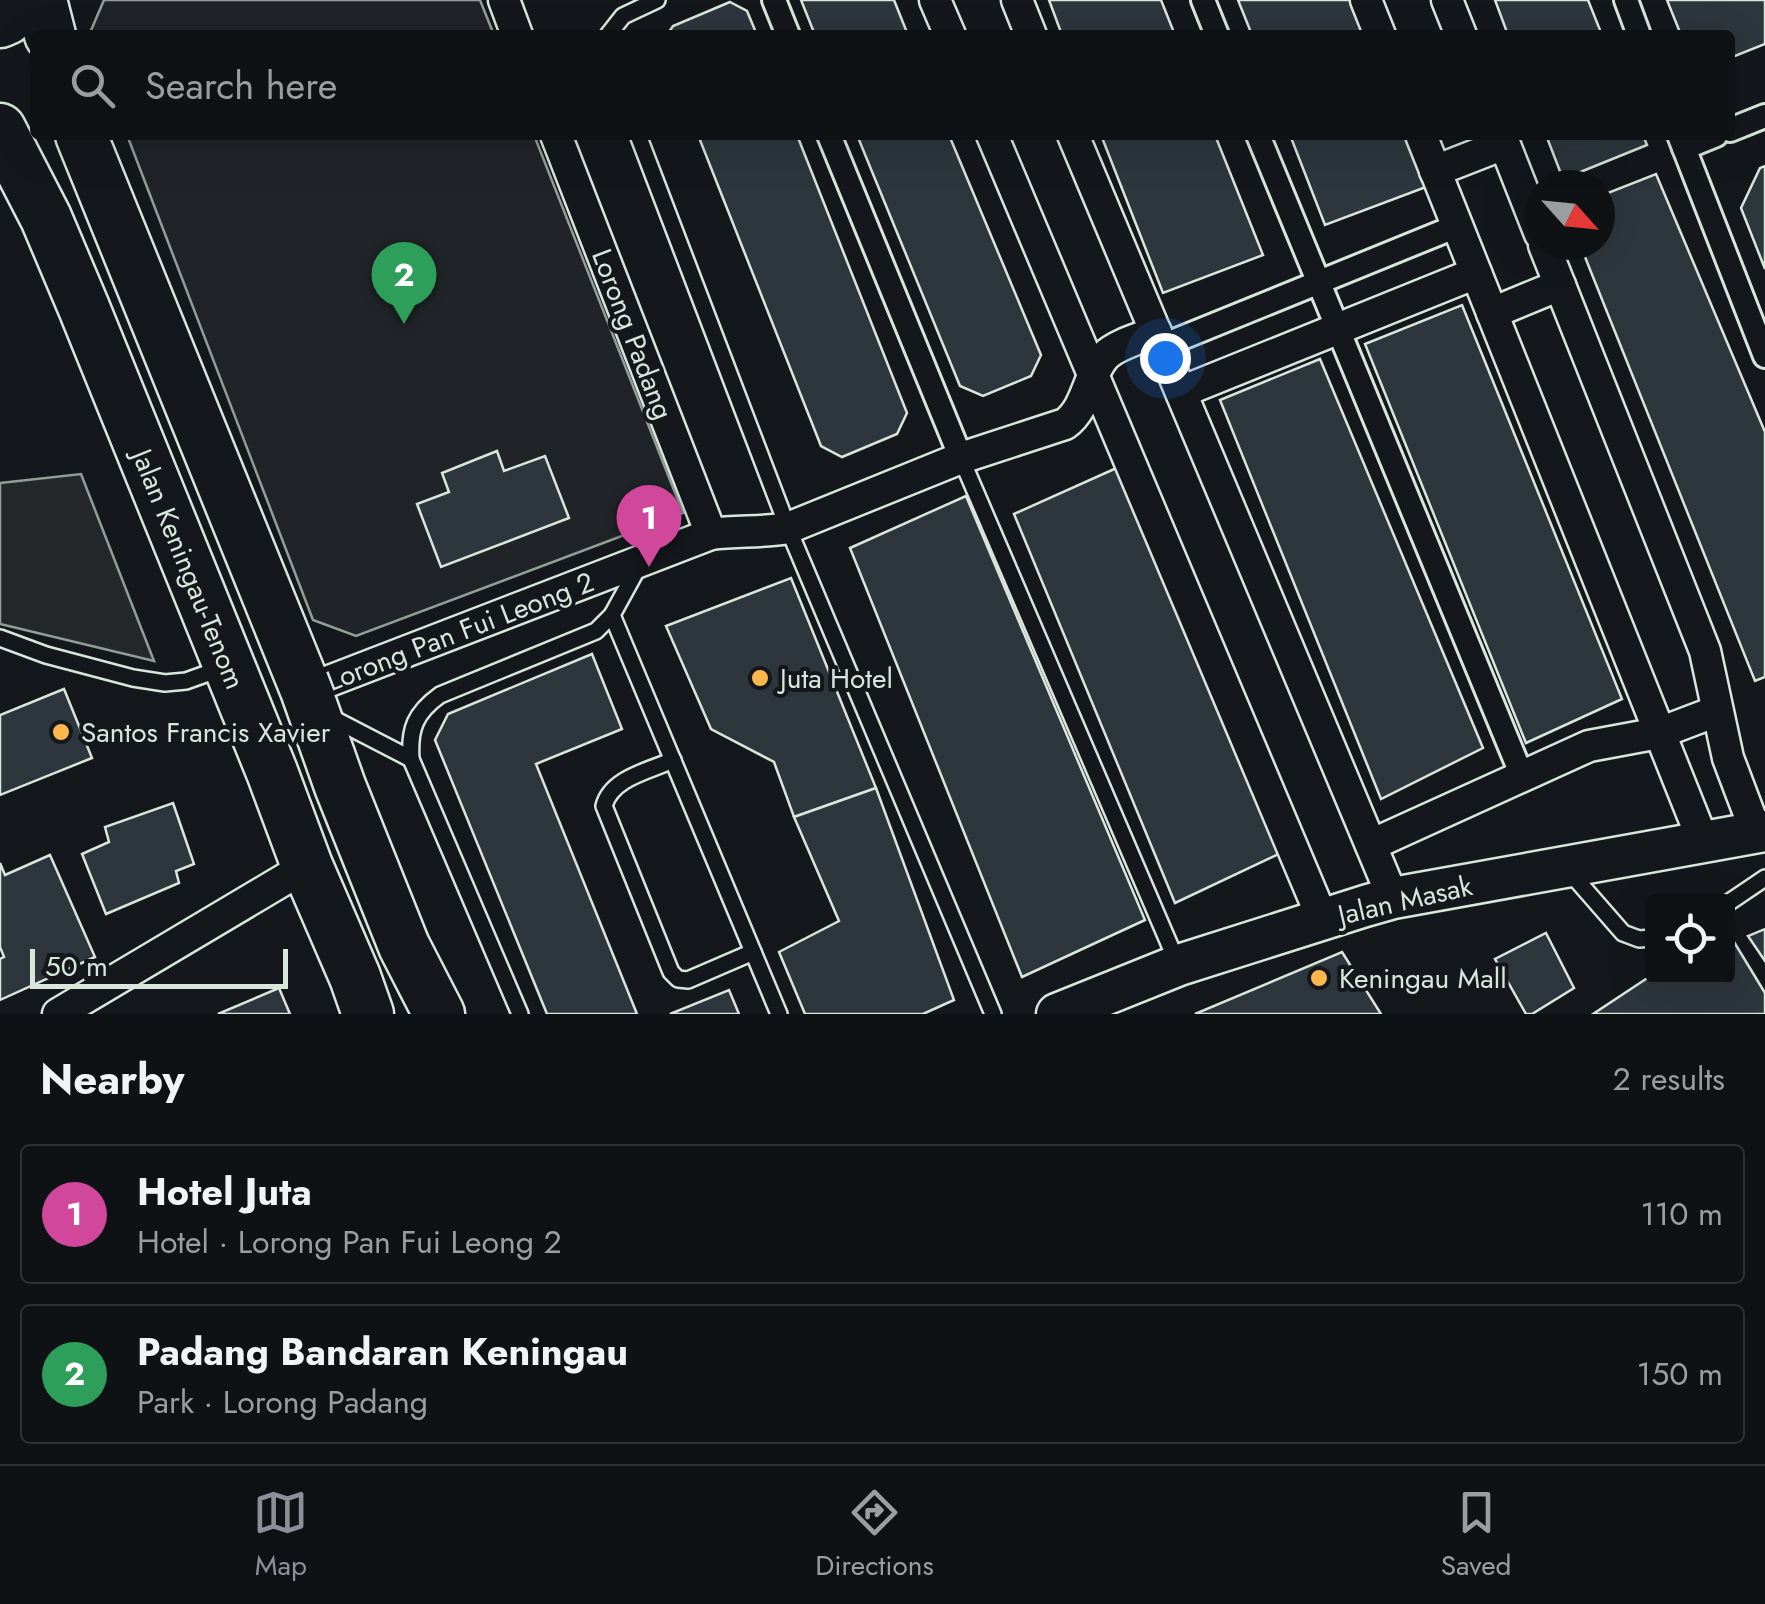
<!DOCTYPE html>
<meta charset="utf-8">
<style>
body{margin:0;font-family:Jost,sans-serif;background:#181b1e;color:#f1f3f6}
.controls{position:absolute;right:30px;bottom:30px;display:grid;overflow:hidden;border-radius:10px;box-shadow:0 10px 40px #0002}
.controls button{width:90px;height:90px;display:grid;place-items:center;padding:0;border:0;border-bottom:2px solid #2f3234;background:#0f1215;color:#f1f3f6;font:50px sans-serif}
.compass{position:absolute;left:1525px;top:170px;width:90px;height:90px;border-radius:50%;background:#0f1215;box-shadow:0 10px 40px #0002;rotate:117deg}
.scale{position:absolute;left:30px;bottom:25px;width:258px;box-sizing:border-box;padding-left:10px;border:5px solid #d8e6dc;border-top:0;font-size:28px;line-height:35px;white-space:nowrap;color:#d8e6dc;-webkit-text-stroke:8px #14181c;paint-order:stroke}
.you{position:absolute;left:1165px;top:358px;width:35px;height:35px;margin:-25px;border:8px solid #fff;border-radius:50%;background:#1a73e8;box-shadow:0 0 0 15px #1a73e833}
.badge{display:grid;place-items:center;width:65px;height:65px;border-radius:50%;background:#8c9099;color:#fff;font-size:32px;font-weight:700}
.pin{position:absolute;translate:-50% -82px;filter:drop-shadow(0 2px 5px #0008)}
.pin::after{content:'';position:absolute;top:52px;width:35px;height:30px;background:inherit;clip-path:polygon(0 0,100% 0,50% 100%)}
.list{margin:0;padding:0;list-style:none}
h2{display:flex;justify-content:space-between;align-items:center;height:130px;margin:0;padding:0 40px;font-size:42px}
h2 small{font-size:32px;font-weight:400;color:#9b9ea0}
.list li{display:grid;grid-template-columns:65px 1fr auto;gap:30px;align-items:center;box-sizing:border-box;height:140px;margin:0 20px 20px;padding:0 20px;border:2px solid #2f3234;border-radius:10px}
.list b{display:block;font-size:38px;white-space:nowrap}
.list p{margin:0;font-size:32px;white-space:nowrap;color:#9b9ea0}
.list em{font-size:32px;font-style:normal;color:#9b9ea0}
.icon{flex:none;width:55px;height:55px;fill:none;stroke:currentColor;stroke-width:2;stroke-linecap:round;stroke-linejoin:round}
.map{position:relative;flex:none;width:1765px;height:1014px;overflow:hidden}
.search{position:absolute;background:#0f1215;box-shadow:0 10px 40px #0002;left:30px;right:30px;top:30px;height:110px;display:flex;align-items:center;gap:25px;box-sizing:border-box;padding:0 35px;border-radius:10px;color:#9b9ea0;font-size:38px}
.sheet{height:450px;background:#0f1215}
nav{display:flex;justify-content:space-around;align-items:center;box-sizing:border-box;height:140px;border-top:2px solid #2f3234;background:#0f1215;font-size:28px;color:#9b9ea0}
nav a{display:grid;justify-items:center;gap:5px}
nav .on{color:#8c9099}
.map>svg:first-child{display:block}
.green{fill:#202428;stroke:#939e99;stroke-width:2.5}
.parking{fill:#24282b;stroke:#939e99;stroke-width:2.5}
.building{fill:#2c363c;stroke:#d8e6dc;stroke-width:2.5}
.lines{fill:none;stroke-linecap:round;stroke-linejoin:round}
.service-casing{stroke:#d8e6dc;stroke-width:20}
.pedestrian-casing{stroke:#d8e6dc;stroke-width:28}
.minor-casing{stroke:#d8e6dc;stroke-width:35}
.tertiary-casing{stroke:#d8e6dc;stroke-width:45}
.primary-casing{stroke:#d8e6dc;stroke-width:55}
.service{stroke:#14181c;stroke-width:15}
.pedestrian{stroke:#14181c;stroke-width:22}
.minor{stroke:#14181c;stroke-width:30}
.tertiary{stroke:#14181c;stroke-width:40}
.primary{stroke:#14181c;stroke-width:50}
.poi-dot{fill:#ffb74d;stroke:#14181c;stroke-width:4}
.labels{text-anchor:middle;stroke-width:8;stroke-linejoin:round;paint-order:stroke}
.street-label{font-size:28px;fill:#d8e6dc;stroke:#14181c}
.poi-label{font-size:28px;fill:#d8e6dc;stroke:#14181c;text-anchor:start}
</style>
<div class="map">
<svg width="1765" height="1014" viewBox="0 0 1765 1014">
<rect width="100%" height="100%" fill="#14181c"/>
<!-- green -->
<g class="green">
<path d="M104,0H480L494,35H89Z"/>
<path d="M127,135H534L683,513L356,636L313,620Z"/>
</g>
<!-- parking -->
<path class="parking" d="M81,474L154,661L0,624V483Z"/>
<!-- building -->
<g class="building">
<path d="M801,0H894L908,35H815Z"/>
<path d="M1049,0H1161L1175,35H1062Z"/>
<path d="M1238,0H1352L1365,35H1252Z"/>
<path d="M1495,0H1588L1602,35H1508Z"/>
<path d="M1667,0H1765V44L1730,58V35H1681Z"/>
<path d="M730,2L747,11L757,35H667L673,26Z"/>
<path d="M698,135H797L907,413L897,434L842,457L821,446Z"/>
<path d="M857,135H949L1041,355L1031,376L983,396L960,386Z"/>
<path d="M1101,135H1215L1263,255L1163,293Z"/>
<path d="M1290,135H1405L1426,187L1325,225Z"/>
<path d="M1546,135H1643L1647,145L1563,179Z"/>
<path d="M1765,166V269L1741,208L1760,168Z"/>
<path d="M1656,174L1765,432V677L1755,681L1581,247V245H1600V196Z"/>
<path d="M1462,305L1622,699L1526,743L1365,344Z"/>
<path d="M1320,359L1483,748L1381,799L1220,400Z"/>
<path d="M497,451L504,471L545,456L569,518L441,567L417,504L449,492L442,473Z"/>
<path d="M1121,466L1283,852L1175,903L1014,514Z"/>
<path d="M966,496L1145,920L1022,977L850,548Z"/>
<path d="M791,578L876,788L794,817L774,762L711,729L666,626Z"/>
<path d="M592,654L622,729L536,764L637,1014H547L435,740L448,714Z"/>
<path d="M64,689L92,758L0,795V715Z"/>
<path d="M876,788L954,1000L923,1014H805L779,952L839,921L794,817Z"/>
<path d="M173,803L194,864L176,871L179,883L106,914L82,854L109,842L105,827Z"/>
<path d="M50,855L95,957L0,1000V959L4,957L0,947V863L5,875Z"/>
<path d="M1765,929V961L1748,936Z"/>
<path d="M1728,932L1765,993V1014H1593L1652,975L1728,976Z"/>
<path d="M1546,933L1574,988L1532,1014H1526L1495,959Z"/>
<path d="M1342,952L1381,1014H1195Z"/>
<path d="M279,988L290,1014H218Z"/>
<path d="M729,990L739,1014H670Z"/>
</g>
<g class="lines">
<!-- service casing -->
<g class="service-casing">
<g id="service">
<path d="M608,35L623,16L657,0"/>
<path d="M638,135L788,528L993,1014"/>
<path d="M961,458L1177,962"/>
<path d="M612,615L779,1014"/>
<path d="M0,638L46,655L133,678L165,683L186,681L225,667"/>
<path d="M328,716L411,759"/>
<path d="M673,760C649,771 611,778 604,806L671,972L678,979L688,980L753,952"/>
<path d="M1568,870L1623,933L1639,939L1652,938"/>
<path d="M1728,903L1765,878"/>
<path d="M520,1014L411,759C409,729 415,713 440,695L596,631L612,615L640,564"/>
</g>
</g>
<!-- pedestrian casing -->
<g class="pedestrian-casing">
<g id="pedestrian">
<path d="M774,0L788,35"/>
<path d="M1203,0L1217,35"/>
<path d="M1626,0L1639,35"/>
<path d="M1730,130L1765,116"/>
<path d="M829,135L961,458"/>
<path d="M1258,135L1522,776"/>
<path d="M1679,135L1765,356"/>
<path d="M1684,148L1716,135"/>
<path d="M1162,346L1457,226"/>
</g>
</g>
<!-- minor casing -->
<g class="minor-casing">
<g id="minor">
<path d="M504,0L517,35"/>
<path d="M935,0L950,35"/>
<path d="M1017,0L1031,35"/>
<path d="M1366,0L1380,35"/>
<path d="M1447,0L1461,35"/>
<path d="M556,135L711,534"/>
<path d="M992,135L1323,920"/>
<path d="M1073,135L1393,898"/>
<path d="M1421,135L1703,841"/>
<path d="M1501,135L1540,234"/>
<path d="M1435,171L1504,144"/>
<path d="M1544,245L1705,651L1728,758L1756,832"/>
<path d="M1492,313L1560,285"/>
<path d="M1181,392L1476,273"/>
<path d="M306,690L711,534C737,530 762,533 788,528L961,458L1065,424C1088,407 1087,376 1105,356C1117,344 1141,338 1156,332"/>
<path d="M1371,845L1589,746L1659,733L1717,711"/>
<path d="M58,1014L307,866"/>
</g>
</g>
<!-- tertiary casing -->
<g class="tertiary-casing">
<path id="tertiary" d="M1057,1014L1179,965L1365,906L1393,898L1765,831"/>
</g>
<!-- primary casing -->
<g class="primary-casing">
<g id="primary">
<path d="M41,0L50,35"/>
<path d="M0,22L7,19L26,0"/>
<path d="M0,129L46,218L84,308L272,772L307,866L355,977L368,1014"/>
<path d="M81,135L306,690L340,786L404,946L439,1014"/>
</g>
</g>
<!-- service -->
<use href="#service" class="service"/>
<!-- pedestrian -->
<use href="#pedestrian" class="pedestrian"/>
<!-- minor -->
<use href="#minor" class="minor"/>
<!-- tertiary -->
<use href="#tertiary" class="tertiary"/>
<!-- primary -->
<use href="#primary" class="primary"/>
</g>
<!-- markers -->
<g class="poi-dot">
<circle cx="760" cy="678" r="10"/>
<circle cx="61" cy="732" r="10"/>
<circle cx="1319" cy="978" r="10"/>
</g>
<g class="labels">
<!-- street labels -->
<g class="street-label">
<text transform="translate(633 334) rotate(69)" y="10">Lorong Padang</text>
<text transform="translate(189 569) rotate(68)" y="10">Jalan Keningau-Tenom</text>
<text transform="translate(460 631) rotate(-21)" y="10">Lorong Pan Fui Leong 2</text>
<text transform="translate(1405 900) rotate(-13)" y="10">Jalan Masak</text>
</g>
<!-- poi labels -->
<g class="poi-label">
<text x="780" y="688">Juta Hotel</text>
<text x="81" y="742">Santos Francis Xavier</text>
<text x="1339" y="988">Keningau Mall</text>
</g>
</g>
</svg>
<div class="controls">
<button><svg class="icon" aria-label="locate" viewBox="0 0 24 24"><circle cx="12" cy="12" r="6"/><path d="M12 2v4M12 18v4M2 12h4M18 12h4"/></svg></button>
</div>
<svg class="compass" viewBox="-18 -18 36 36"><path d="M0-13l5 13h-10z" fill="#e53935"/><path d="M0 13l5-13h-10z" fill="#9b9ea0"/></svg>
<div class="scale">50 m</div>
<div class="you"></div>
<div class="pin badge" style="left:649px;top:567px;background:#d1479c">1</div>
<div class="pin badge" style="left:404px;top:324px;background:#2e9e5b">2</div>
<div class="search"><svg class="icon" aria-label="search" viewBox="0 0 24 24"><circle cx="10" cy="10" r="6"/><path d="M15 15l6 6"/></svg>Search here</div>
</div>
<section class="sheet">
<h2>Nearby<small>2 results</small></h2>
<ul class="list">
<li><span class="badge" style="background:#d1479c">1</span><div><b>Hotel Juta</b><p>Hotel · Lorong Pan Fui Leong 2</p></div><em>110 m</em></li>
<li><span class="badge" style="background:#2e9e5b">2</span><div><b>Padang Bandaran Keningau</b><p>Park · Lorong Padang</p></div><em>150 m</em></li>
</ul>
</section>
<nav>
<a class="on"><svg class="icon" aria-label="map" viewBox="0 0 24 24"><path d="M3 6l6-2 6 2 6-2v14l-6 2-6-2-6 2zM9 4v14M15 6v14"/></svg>Map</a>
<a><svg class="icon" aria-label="directions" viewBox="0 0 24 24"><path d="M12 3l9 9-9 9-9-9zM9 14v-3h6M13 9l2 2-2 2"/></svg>Directions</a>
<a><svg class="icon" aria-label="saved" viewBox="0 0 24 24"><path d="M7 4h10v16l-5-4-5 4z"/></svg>Saved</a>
</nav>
